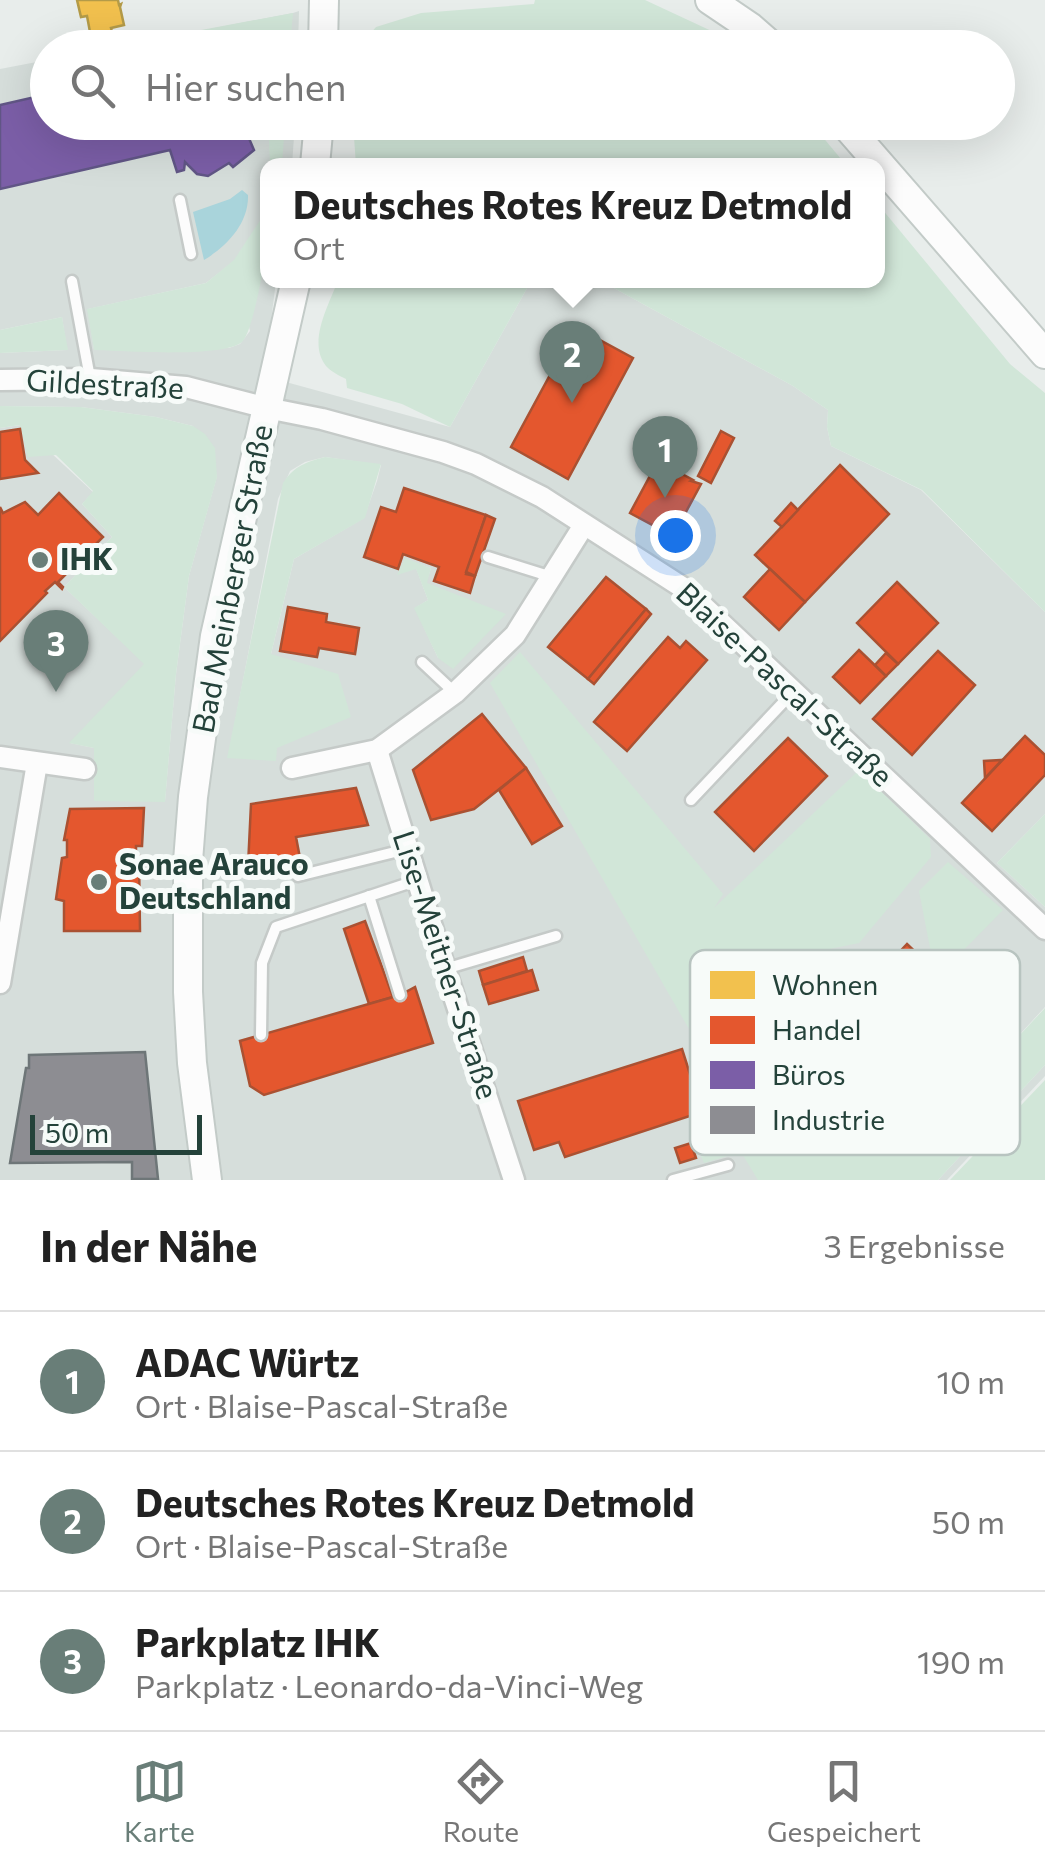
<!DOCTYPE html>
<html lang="de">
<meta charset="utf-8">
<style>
body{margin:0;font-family:Commissioner,sans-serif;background:#f6f6f6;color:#222}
.scale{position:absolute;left:30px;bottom:25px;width:172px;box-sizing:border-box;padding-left:10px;border:5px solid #24423a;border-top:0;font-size:28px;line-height:35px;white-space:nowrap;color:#24423a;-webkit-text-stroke:8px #f7fbf9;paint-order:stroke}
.you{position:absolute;left:675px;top:535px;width:35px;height:35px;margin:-25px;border:8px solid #fff;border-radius:50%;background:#1a73e8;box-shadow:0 0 0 15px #1a73e833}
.badge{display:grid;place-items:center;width:65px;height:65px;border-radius:50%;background:#697e78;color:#fff;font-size:32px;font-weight:700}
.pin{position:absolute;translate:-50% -82px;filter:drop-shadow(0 2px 5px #0008)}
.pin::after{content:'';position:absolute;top:52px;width:35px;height:30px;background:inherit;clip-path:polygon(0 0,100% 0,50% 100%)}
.popup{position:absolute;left:260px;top:158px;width:625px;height:130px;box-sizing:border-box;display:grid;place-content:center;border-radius:20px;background:#fff;filter:drop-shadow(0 2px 8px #0005);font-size:32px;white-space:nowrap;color:#767676}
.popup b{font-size:38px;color:#222}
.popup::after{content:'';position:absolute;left:50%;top:100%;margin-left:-20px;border:20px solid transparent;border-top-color:#fff}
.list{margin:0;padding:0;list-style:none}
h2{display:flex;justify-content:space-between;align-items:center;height:130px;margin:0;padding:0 40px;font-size:42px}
h2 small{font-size:32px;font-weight:400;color:#767676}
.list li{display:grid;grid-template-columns:65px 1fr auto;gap:30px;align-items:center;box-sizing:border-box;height:140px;padding:0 40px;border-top:2px solid #e0e0e0}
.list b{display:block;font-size:38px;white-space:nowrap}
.list p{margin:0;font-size:32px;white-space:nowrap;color:#767676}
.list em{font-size:32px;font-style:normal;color:#767676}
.icon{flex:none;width:55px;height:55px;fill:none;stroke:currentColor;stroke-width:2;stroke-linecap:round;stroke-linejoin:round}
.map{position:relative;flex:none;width:1045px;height:1180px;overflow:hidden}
.search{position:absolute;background:#fff;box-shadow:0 10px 40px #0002;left:30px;right:30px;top:30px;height:110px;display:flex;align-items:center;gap:25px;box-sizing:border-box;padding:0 35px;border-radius:55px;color:#767676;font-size:38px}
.sheet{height:550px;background:#fff}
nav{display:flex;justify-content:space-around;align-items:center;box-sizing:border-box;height:140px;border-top:2px solid #e0e0e0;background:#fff;font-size:28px;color:#767676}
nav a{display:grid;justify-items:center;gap:5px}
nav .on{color:#697e78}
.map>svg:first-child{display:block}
.built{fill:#d6dedb;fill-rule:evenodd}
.green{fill:#d1e6d8}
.water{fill:#a9d4db}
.homes{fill:#f2c14e;stroke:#b49b48;stroke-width:2.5}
.shops{fill:#e4572e;stroke:#aa5132;stroke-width:2.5}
.offices{fill:#7b5ea7;stroke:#615686;stroke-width:2.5}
.industry{fill:#8d8d92;stroke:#6e7678;stroke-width:2.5}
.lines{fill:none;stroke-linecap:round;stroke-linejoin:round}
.service-casing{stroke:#c5cac8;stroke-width:15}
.minor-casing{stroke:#c5cac8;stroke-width:25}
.secondary-casing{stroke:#c3cbc8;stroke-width:32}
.service{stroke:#fcfcfc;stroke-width:10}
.minor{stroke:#fcfcfc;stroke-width:20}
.secondary{stroke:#fcfcfc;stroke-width:28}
.poi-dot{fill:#697e78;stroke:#f7fbf9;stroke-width:4}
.labels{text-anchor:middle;stroke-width:10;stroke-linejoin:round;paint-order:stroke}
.street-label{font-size:30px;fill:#24423a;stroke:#f7fbf9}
.poi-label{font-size:30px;font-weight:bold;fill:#24423a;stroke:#f7fbf9;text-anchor:start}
.key{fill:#f7fbf9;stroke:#b8c4c0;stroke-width:2.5}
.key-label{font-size:28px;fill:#24423a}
</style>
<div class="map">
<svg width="1045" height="1180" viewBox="0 0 1045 1180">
<rect width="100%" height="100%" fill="#e8edeb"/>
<!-- built -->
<g class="built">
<path d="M299,11L298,47L111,48L293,13Z"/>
<path d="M47,60L48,122L295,123L292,165H267V280L276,281L264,376L450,427L531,281H601L793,386L828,410L827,427L831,446L921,490L1045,612V814L997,863L1045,907V1007L972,1086L904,1014L879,1034L804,953L710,914L907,1180H0V428L21,425L93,492L82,504L112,537L64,587L145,664L70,743L94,748L95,801H165L176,674L189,576L217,476L193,426L156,417L81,407L0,406V353L67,350L62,317L0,330V69ZM234,261L250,331L240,344L229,348L94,349L88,309L206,283ZM325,457L381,465L377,481L364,518L294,559L271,654L228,758L278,499L290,471L305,462ZM405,559L431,568L426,583L438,658L415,608L428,600L416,568L398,574Z"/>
<path d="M1045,1065V1076L947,1180H938Z"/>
</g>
<!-- green -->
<g class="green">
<path d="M535,0H645L733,41L739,47H361L362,43L376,27L421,13L534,4Z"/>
<path d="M293,13L290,47H203L196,31Z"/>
<path d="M265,123H285L282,165H270L269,141Z"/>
<path d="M353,123H811L846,165H356Z"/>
<path d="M267,196C267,212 268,228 267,243C265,261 253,332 242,342C224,358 122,351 94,350L87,309L206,283L234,260L261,219Z"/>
<path d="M877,203L1010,364L1045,393V612L922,490L831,446L827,427L828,410L793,386L601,281L877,280Z"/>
<path d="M338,280H531V281L450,427L402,404L347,388L346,379C340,376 330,371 326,366C307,342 329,305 338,280Z"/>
<path d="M62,317L68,350L0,353V330Z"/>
<path d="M0,406L81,407L156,417L193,426L205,434L215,448L217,477L189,576L176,674L165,802L94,801V748L69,743L144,664L64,587L112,537L82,504L93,491L56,455L28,457L20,425L0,428Z"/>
<path d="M325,457L381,464L365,518L294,559L271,654L338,674L351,717L277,748L276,761L227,758L283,483C294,466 306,462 325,457Z"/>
<path d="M405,558L431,568L427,583L506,614L453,669L438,658L414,608L428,600L416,569L397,575Z"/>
<path d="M520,652L723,894L714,908L859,770L930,839L931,857L859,943L805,954L879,1034L904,1014L972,1086L1045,1008V1065L938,1180H758L741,1152L704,1163L701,1156L754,1142L490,683Z"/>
<path d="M1045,814V907L997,863Z"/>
<path d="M948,862L1003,910L946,968L930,948L919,891Z"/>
<path d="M1045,1080V1180H950Z"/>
</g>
<!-- water -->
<path class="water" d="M242,190L248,195C249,224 226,247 204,260L193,212L230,199Z"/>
<!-- homes -->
<path class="homes" d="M77,0H118L119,5L121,4L120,7L124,25L111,28L112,32L97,36L96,32L85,34L90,32L87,16L81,17Z"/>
<!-- shops -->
<g class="shops">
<path d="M576,327L633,358L568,479L511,447Z"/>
<path d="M20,429L25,460L38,473L0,479V432Z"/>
<path d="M658,431L694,450L682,474L648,457L646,452Z"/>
<path d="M721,431L734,438L711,483L698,476Z"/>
<path d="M658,461L693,480L691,481L701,484L673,536L630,513Z"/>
<path d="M840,465L889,514L805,602L755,555Z"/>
<path d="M404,488L486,515L466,574L475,576L470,593L434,581L439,567L403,554L398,569L364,557L381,507L396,512Z"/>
<path d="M59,493L103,537L58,582L63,587L62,589L55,582L45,591L47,593L0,641V507L3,513L25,502L38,515Z"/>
<path d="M791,503L798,510L782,527L775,521Z"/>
<path d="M486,515L495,519L475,576L466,572Z"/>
<path d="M770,569L805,602L779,630L744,597Z"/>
<path d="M606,577L646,609L588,679L548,647Z"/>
<path d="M897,582L938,623L898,664L857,623Z"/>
<path d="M288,607L327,614L326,622L359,628L355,654L319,648L317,657L280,651Z"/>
<path d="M646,609L651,614L594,684L588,679Z"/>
<path d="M668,637L680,648L686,641L707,660L627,751L594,722Z"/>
<path d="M859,650L886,676L860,703L833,677Z"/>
<path d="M938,651L975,685L912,755L873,719Z"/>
<path d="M886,653L898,664L886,676L875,665Z"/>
<path d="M482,714L526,768L474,809L431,820L413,770Z"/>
<path d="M1025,736L1045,755V775L992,831L962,803Z"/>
<path d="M788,738L827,776L754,851L715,812Z"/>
<path d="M1002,760L985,778L984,761Z"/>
<path d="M526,768L562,826L532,844L499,790Z"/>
<path d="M356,788L368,825L296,837L300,858L248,866L251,804Z"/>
<path d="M144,808L142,846H136V856H139L140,931H64V901L56,899L62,858L67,857V840H64L70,809Z"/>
<path d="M365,921L393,997L369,1004L344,929Z"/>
<path d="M907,944L932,968L881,1021L856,998Z"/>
<path d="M523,957L527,971L483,985L479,971Z"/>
<path d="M974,959L1005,988L948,1048L917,1019Z"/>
<path d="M532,970L538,990L489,1004L483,985Z"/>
<path d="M415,987L433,1043L264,1095L250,1086L240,1041L400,995Z"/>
<path d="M682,1049L702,1112L565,1157L559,1142L534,1150L518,1101Z"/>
<path d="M691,1143L696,1158L680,1163L675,1148Z"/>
</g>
<!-- offices -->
<path class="offices" d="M48,94V122H242L254,150L233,167L229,163L208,176L197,174L185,162L184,170L177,172L170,150L0,189V105Z"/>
<!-- industry -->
<path class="industry" d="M145,1052L158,1179H132V1162L10,1163L26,1068H29V1055Z"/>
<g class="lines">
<!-- service casing -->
<g class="service-casing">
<g id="service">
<path d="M180,200L191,254"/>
<path d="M72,281L90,378"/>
<path d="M488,557L552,577"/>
<path d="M422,662L455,693"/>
<path d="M691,800L793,692"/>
<path d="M298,876L407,849"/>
<path d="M369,896L400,995"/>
<path d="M445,969L556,936"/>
<path d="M261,1035L262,963L276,927L418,880"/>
<path d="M673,1180L728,1165"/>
</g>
</g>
<!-- minor casing -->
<g class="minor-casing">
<g id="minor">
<path d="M0,380L91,379L186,387L267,408L322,419L443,452L476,464L542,497L685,589L1045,929"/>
<path d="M377,750L445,969L514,1180"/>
<path d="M0,757L85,769"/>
<path d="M292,768L377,750L455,693L515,635L584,525"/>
<path d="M0,983L37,763"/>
</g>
</g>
<!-- secondary casing -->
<g class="secondary-casing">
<g id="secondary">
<path d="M710,0L750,27L774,48"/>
<path d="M323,48L324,0"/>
<path d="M843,122L1045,354"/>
<path d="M315,165L319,122"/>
<path d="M207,1180L192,1063L188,992V861L193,797L215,636L296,280"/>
</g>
</g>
<!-- service -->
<use href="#service" class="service"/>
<!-- minor -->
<use href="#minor" class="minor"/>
<!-- secondary -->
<use href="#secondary" class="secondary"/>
</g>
<!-- markers -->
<g class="poi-dot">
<circle cx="40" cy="560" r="10"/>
<circle cx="99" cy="882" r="10"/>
</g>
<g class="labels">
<!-- street labels -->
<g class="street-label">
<text transform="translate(105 385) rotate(3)" y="10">Gildestraße</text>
<text transform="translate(233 579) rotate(-79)" y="10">Bad Meinberger Straße</text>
<text transform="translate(784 685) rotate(43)" y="10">Blaise-Pascal-Straße</text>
<text transform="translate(445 965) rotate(72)" y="10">Lise-Meitner-Straße</text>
</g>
<!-- poi labels -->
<g class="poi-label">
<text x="60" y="570">IHK</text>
<text x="119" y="875">Sonae Arauco<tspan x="119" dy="34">Deutschland</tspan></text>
</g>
</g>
<!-- legend -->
<rect x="690" y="950" width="330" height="205" rx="15" class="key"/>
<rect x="710" y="971" width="45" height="28" fill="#f2c14e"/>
<rect x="710" y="1016" width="45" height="28" fill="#e4572e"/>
<rect x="710" y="1061" width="45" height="28" fill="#7b5ea7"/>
<rect x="710" y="1106" width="45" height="28" fill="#8d8d92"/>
<g class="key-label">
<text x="772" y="995">Wohnen</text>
<text x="772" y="1040">Handel</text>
<text x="772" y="1085">Büros</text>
<text x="772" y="1130">Industrie</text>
</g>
</svg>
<div class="scale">50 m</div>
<div class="you"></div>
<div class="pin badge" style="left:665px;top:498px">1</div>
<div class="pin badge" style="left:572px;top:403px">2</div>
<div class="popup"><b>Deutsches Rotes Kreuz Detmold</b>Ort</div>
<div class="pin badge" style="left:56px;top:692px">3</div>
<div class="search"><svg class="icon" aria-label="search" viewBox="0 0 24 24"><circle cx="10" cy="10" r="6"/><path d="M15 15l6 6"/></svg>Hier suchen</div>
</div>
<section class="sheet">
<h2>In der Nähe<small>3 Ergebnisse</small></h2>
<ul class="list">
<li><span class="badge">1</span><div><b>ADAC Würtz</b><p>Ort · Blaise-Pascal-Straße</p></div><em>10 m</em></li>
<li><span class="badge">2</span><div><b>Deutsches Rotes Kreuz Detmold</b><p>Ort · Blaise-Pascal-Straße</p></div><em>50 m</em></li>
<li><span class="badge">3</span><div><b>Parkplatz IHK</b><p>Parkplatz · Leonardo-da-Vinci-Weg</p></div><em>190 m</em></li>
</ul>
</section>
<nav>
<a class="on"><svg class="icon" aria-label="map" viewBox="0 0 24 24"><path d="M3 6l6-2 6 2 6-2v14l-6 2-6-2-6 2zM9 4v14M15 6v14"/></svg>Karte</a>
<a><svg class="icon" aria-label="directions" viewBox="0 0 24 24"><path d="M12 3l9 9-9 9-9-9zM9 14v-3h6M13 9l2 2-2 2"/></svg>Route</a>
<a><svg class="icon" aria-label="saved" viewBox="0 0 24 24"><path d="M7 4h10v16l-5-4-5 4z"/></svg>Gespeichert</a>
</nav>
